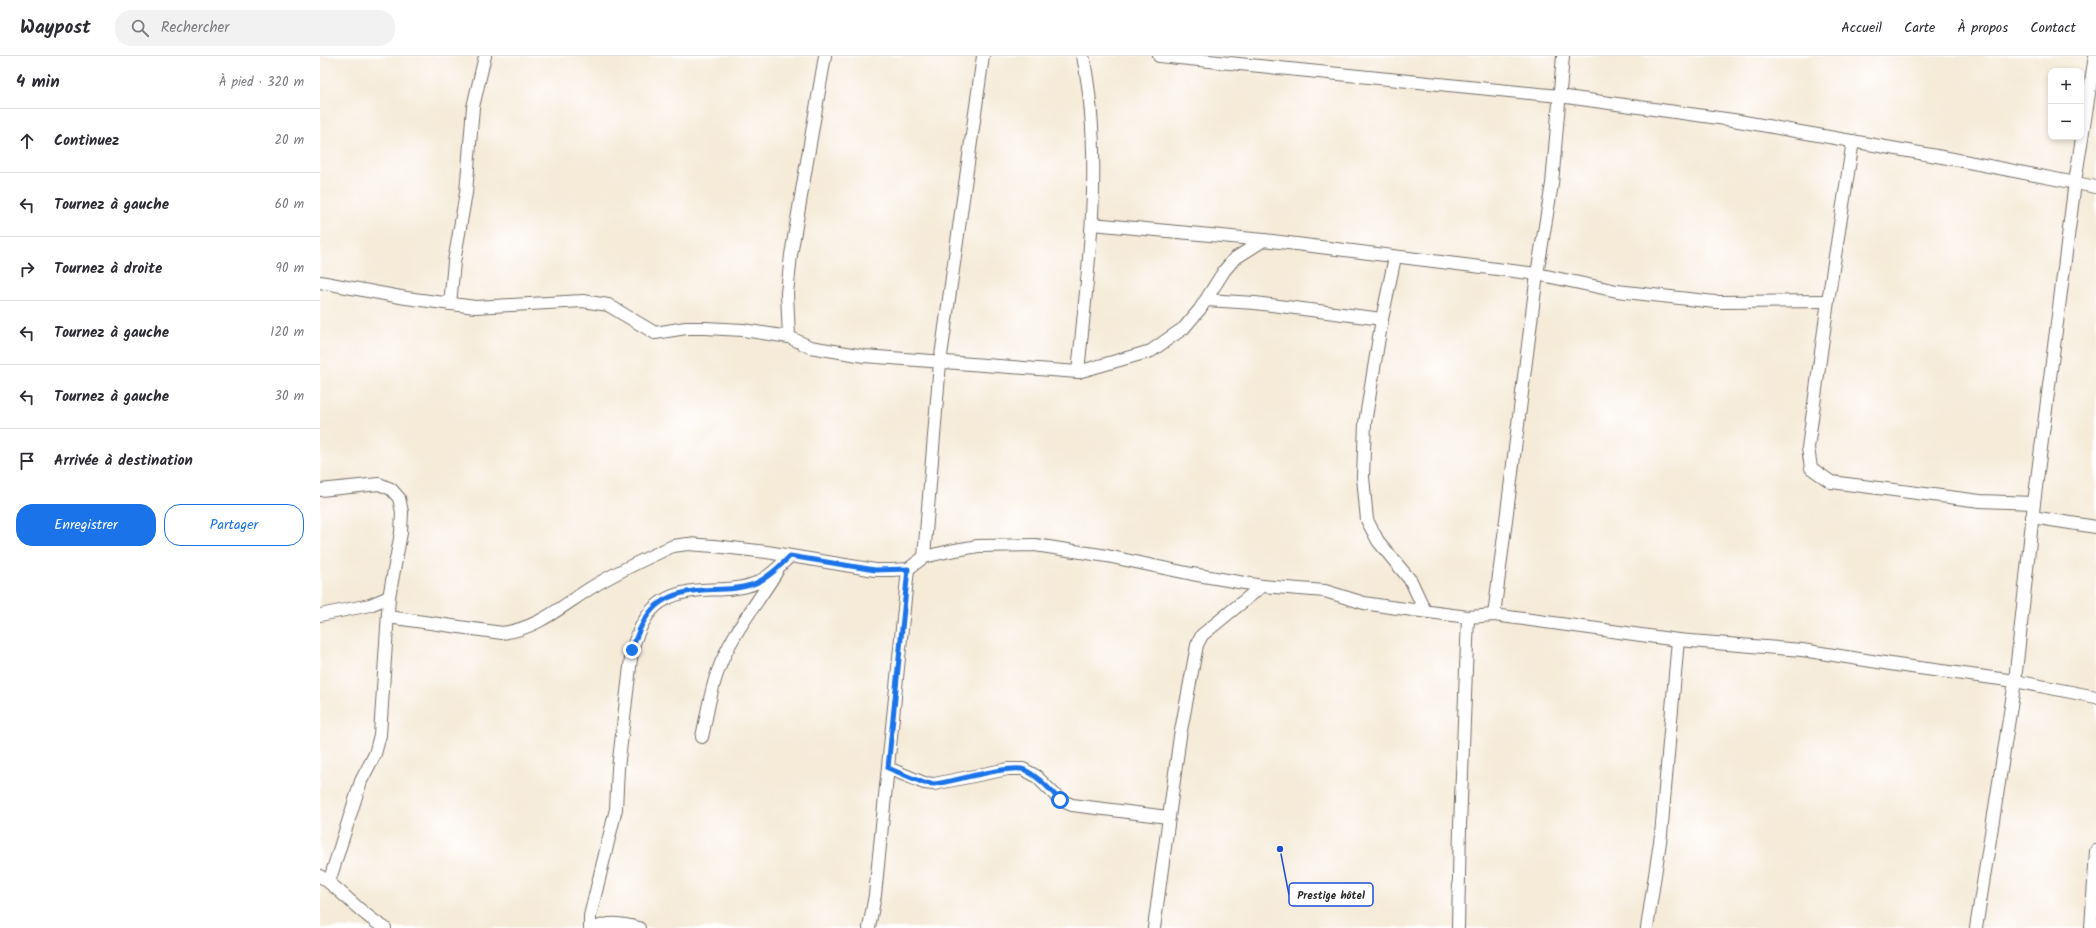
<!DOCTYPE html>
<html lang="fr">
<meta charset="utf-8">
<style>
body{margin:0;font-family:Kalam,sans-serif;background:#f2f2f3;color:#2b2b33}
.controls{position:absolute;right:12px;top:12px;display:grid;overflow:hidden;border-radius:8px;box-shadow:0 2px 6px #0003}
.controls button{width:36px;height:36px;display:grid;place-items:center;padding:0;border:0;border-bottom:1px solid #e1e1e2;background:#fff;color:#2b2b33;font:20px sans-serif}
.stop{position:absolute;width:12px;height:12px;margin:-9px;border:3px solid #1a73e8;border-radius:50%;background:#fff}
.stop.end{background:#1a73e8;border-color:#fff;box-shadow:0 1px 4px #0008}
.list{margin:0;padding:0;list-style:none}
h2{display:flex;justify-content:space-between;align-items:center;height:52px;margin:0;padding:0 16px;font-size:17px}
h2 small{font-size:13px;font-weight:400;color:#7c7c81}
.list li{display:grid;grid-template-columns:26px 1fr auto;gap:12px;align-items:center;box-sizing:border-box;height:64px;padding:0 16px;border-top:1px solid #e1e1e2}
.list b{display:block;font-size:15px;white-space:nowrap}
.list em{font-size:13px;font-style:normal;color:#7c7c81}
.actions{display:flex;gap:8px;padding:12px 16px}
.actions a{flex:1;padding:9px 0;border:1px solid #1a73e8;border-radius:16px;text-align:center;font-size:14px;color:#1a73e8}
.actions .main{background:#1a73e8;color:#fff}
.icon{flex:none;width:22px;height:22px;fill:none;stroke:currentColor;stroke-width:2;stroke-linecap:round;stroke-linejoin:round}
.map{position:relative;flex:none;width:1776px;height:872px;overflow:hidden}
header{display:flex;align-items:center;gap:24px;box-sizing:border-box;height:56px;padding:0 20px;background:#fff;border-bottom:1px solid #e1e1e2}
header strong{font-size:19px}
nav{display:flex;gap:22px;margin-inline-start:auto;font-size:14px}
.search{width:280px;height:36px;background:#f2f2f3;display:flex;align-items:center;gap:10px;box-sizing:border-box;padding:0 14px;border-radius:16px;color:#7c7c81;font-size:15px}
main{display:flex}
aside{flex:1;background:#fff}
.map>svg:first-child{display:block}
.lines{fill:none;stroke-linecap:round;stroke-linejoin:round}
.street-casing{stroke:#726e68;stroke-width:14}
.street{stroke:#fff;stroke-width:12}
.route{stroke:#1a73e8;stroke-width:5}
.leader{fill:none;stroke:#1d4ed8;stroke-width:1.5}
.callout-dot{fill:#1d4ed8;stroke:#fff;stroke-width:1.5}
.callout{fill:#fff;stroke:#1d4ed8;stroke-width:1.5}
.callout-label{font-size:11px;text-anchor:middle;font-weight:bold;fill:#2b2b2b}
</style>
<header>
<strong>Waypost</strong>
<div class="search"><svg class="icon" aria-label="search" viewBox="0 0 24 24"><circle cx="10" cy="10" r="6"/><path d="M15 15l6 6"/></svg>Rechercher</div>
<nav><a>Accueil</a><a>Carte</a><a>À propos</a><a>Contact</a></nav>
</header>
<main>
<aside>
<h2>4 min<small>À pied · 320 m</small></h2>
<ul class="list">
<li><svg class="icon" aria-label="ahead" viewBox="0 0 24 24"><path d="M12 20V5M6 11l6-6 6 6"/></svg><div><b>Continuez</b></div><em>20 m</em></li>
<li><svg class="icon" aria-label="left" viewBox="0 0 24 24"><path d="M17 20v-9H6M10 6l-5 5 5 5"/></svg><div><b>Tournez à gauche</b></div><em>60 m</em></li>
<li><svg class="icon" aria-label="right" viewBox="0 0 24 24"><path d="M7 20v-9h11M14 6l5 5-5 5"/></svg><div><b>Tournez à droite</b></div><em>90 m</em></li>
<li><svg class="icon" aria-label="left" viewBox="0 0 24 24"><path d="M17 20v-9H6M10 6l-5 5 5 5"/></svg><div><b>Tournez à gauche</b></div><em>120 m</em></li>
<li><svg class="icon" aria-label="left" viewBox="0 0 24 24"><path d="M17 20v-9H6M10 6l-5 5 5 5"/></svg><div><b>Tournez à gauche</b></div><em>30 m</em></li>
<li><svg class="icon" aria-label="arrive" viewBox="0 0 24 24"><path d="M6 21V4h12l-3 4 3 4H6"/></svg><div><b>Arrivée à destination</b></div></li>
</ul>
<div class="actions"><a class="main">Enregistrer</a><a>Partager</a></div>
</aside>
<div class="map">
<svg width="1776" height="872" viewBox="0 0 1776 872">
<rect width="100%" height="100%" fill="#fff"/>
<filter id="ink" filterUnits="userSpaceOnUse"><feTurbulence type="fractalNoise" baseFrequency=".025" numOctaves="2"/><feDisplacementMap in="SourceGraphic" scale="8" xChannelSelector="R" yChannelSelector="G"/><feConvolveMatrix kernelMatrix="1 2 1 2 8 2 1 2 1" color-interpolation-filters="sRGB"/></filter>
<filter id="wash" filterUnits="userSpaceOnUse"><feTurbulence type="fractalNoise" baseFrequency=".012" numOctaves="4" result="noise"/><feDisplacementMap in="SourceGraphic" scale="16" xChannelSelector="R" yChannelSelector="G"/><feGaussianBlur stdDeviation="0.9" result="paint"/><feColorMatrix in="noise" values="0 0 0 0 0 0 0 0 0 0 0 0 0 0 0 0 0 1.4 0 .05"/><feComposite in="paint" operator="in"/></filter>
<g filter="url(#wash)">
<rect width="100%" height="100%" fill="#f6ebd9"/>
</g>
<g filter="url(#ink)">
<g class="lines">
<!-- street casing -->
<g class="street-casing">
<g id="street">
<path d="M505,0L471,199L467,237L469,281L490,291L544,300L758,316L831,295L848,283L864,272L880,253L904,215L914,203L944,184L1217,218L1297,235L1395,246L1508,245"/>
<path d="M839,0L1239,40L1413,64L1628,102L1776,131"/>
<path d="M1533,85L1508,245L1488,392L1491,412L1511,426L1660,445L1714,447"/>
<path d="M772,168L944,184"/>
<path d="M1075,201L1062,263L1045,367L1043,421L1047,464L1058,485L1091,525L1105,555"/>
<path d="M0,226L86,242L155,251L263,245L288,249L335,277L366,272H385L423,274L469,281"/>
<path d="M886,244L935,247L1062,263"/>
<path d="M130,248L134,206L146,137L153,51L165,0"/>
<path d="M758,316C768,212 784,104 763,0"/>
<path d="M0,434L59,428L71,433L79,442L82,456L81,477L69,541L60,679L55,698L41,725L9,826"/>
<path d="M1712,461L1776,471"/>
<path d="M604,501L620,307L663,0"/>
<path d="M0,559L50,549L69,541"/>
<path d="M1174,559L1217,218L1232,128L1243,0"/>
<path d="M68,561L182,577C218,573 244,548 274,530C295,517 319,506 342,495L353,490L368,488L394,490L447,496L555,514H572L588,513L604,501L630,495L658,490L715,489L787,500L872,518L942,530L1005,535L1044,547L1070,551L1148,561L1174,559L1358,584L1482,594L1577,609L1695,625L1776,641"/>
<path d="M382,681C387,659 390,636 398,615C411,578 437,548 457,515"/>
<path d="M568,712L604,727L614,728L688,713H703L716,720L740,744L752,749L848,761"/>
<path d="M0,820C23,835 40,858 65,872"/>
<path d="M270,872V860L296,753L298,712L312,594C324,554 340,537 382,534C400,533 419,534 436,527C449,521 460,510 470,500"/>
<path d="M275,872C290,865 304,868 319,872"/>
<path d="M549,872L555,839L588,513"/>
<path d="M834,872L860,680L877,589L882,579L942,530"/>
<path d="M1138,872L1140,770L1148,561"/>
<path d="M1327,872L1341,779L1358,584"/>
<path d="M1656,872L1695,625L1714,447L1755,126L1775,0"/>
<path d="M1771,872L1776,795"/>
</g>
</g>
<!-- street -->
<use href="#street" class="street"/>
</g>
</g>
<g class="lines" filter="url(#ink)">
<!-- route -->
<path class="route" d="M312,594C324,554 340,537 382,534C400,533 419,534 436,527C449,521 460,510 470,500L555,514L588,513L568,712L604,727L614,728C632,726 691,708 705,714C719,721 729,733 740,744"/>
</g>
<!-- callouts -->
<path class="leader" d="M960 793L969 839"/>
<circle class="callout-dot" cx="960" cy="793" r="4"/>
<rect class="callout" x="969" y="827" width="84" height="23" rx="4"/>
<g class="callout-label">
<text x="1011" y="843">Prestige hôtel</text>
</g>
</svg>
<div class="controls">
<button>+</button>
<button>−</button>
</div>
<div class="stop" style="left:740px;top:744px"></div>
<div class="stop end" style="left:312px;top:594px"></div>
</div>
</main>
